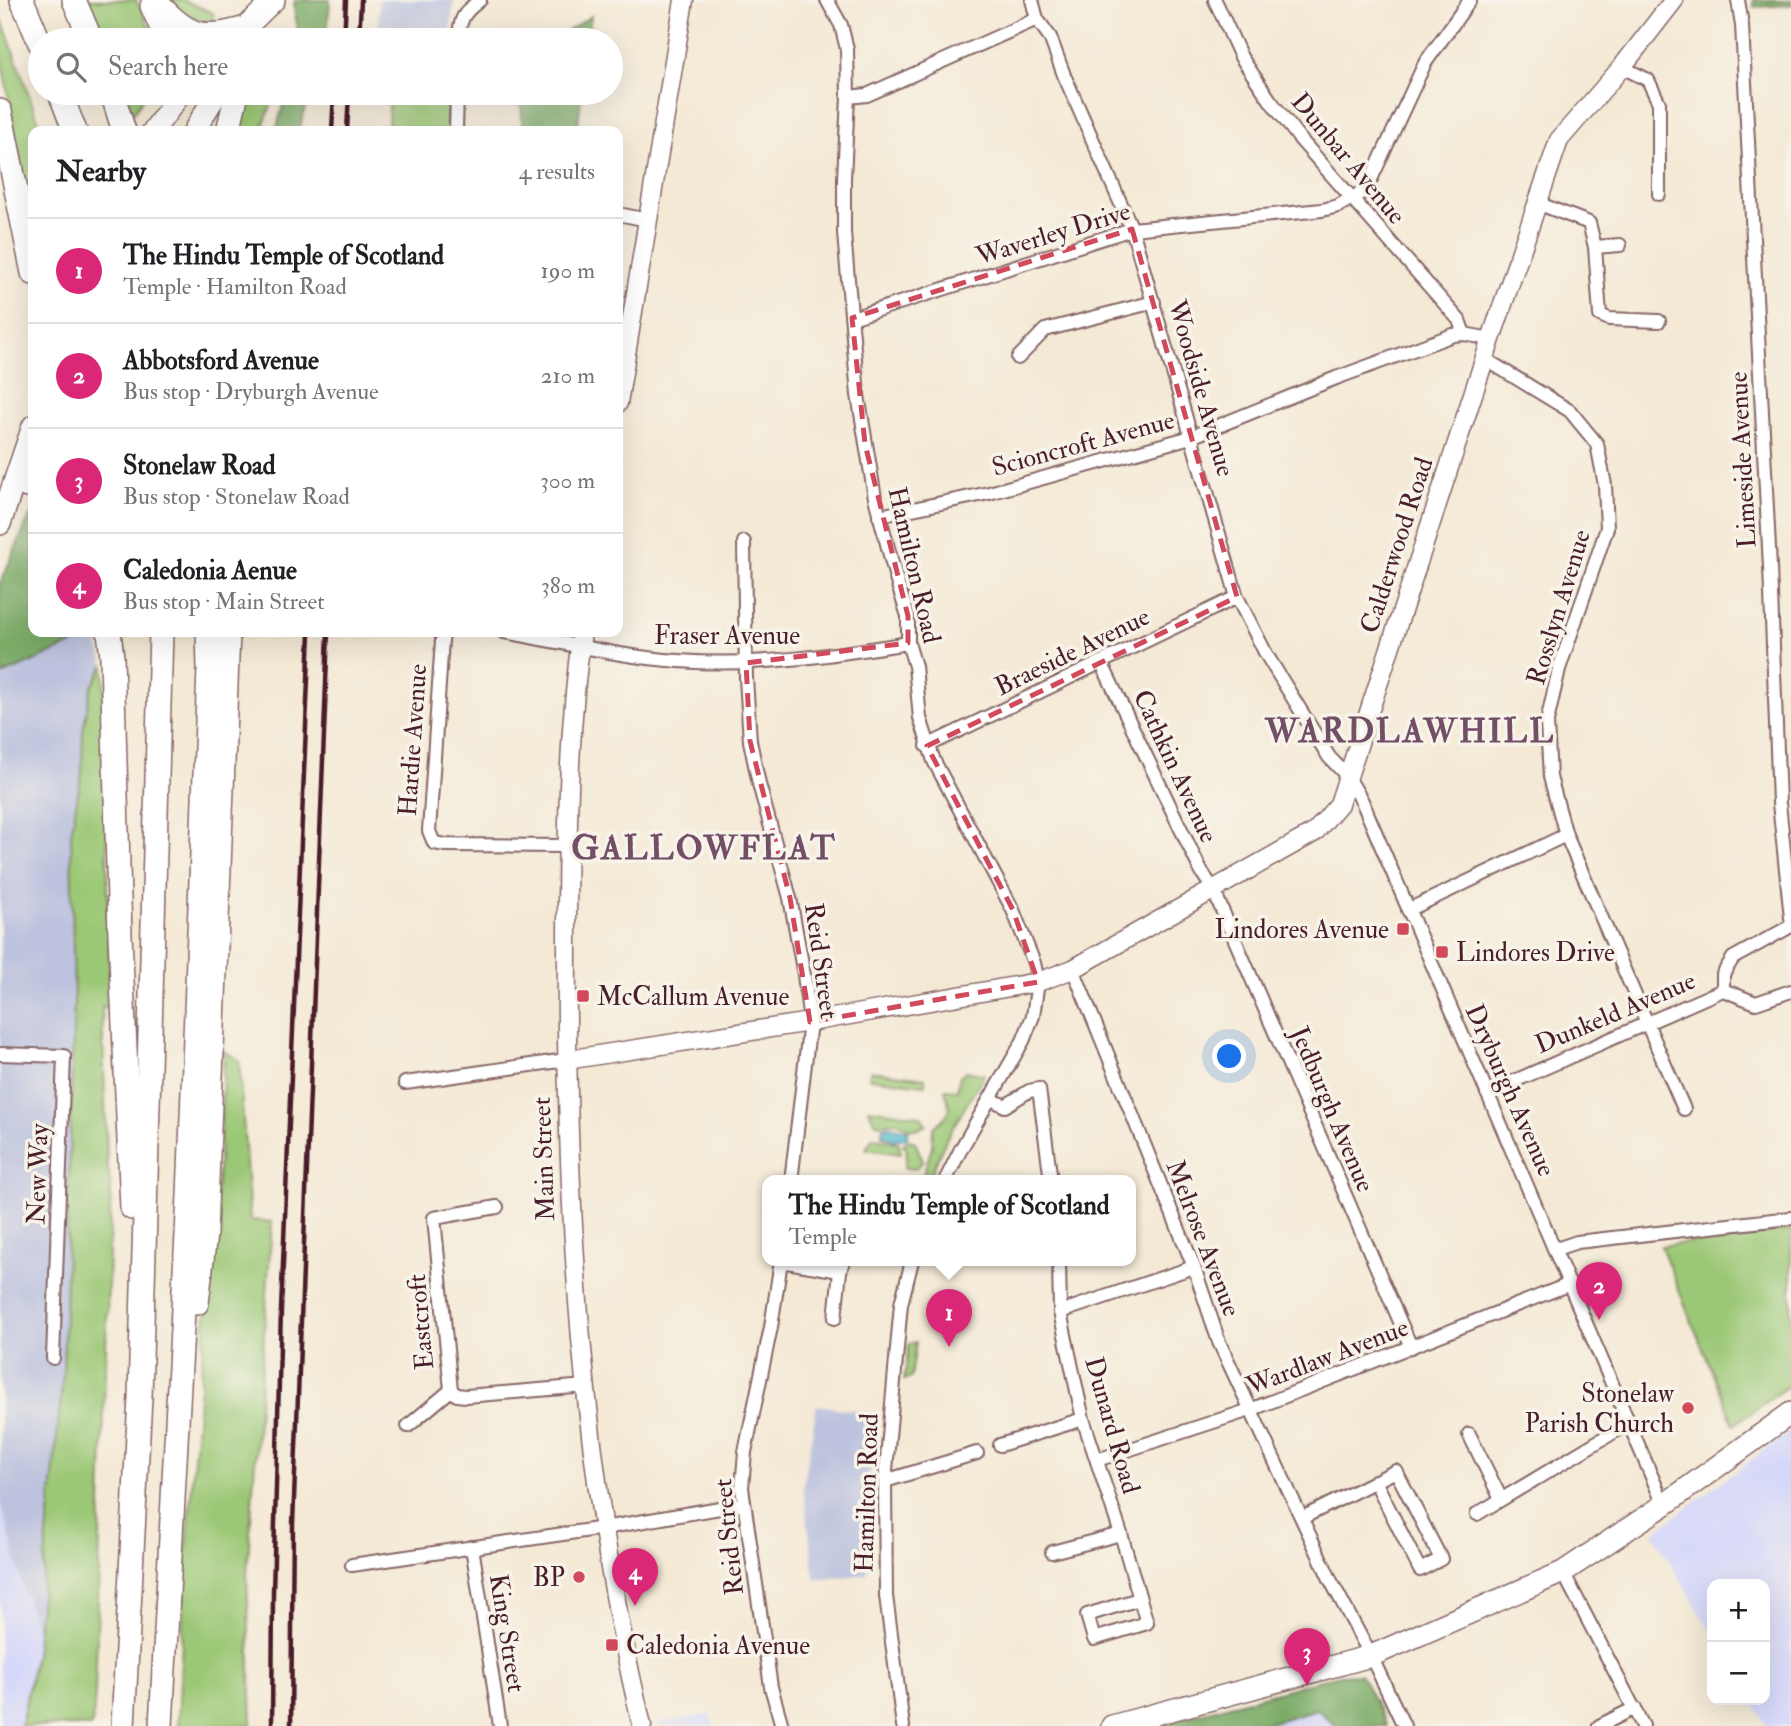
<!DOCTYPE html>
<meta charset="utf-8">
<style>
body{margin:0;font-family:"IM FELL Double Pica",serif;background:#f2f2f2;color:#202124}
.controls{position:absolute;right:21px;bottom:21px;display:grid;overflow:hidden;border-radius:14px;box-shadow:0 7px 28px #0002}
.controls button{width:63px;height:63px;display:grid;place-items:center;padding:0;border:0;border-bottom:2px solid #e0e0e0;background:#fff;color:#202124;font:35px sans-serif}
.you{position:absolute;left:1230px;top:1057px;width:24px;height:24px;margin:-18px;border:5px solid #fff;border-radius:50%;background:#1a73e8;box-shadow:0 0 0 10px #1a73e833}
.badge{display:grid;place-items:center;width:46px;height:46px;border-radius:50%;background:#db2777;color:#fff;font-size:23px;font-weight:700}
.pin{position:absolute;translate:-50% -58px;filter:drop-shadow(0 2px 4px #0008)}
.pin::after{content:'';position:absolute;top:37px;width:24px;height:21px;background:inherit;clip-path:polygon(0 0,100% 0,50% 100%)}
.popup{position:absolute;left:762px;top:1175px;width:374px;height:91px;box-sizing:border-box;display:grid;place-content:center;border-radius:14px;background:#fff;filter:drop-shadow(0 2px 5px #0005);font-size:23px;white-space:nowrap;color:#757577}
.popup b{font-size:26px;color:#202124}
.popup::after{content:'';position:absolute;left:50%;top:100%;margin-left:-14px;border:14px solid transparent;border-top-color:#fff}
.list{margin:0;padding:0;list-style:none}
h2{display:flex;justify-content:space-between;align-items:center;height:91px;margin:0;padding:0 28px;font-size:30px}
h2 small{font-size:23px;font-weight:400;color:#757577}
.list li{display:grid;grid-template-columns:46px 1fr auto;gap:21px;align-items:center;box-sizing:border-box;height:105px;padding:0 28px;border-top:2px solid #e0e0e0}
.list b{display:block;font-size:26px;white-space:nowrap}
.list p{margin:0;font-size:23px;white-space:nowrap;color:#757577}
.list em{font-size:23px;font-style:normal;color:#757577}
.icon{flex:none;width:38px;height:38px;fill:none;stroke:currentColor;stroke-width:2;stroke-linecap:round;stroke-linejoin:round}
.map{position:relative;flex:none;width:1791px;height:1726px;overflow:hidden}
.search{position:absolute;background:#fff;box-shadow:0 7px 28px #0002;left:28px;top:28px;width:595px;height:77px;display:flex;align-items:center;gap:18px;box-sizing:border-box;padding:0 24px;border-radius:38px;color:#757577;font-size:26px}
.panel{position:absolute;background:#fff;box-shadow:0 7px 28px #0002;left:28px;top:126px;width:595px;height:511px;border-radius:14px}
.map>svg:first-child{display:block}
.built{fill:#d5d8f9}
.industrial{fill:#bdc3de}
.green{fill:#9bc876;stroke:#727450;stroke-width:2}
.forest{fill:#7cac67;stroke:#636649;stroke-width:2}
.water{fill:#53bbd0;stroke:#4e6d7e;stroke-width:2}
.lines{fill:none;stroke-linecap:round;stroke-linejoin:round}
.street-casing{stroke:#866666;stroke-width:16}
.secondary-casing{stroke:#866666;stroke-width:21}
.primary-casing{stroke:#866666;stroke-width:24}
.highway-casing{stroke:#866666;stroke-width:26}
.street{stroke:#fff;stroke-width:12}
.secondary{stroke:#fff;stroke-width:18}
.primary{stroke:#fff;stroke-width:21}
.highway{stroke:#fff;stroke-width:23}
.rail{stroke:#4a1f2b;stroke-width:4.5}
.marked{fill:none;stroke:#d1495b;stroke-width:5;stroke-dasharray:14 9;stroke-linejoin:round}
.poi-dot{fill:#d1495b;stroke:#f7f3e8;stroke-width:2.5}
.labels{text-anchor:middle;stroke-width:7;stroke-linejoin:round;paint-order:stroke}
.street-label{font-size:26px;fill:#4a1f2b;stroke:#f7f3e8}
.poi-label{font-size:26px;fill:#4a1f2b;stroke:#f7f3e8;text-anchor:end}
.district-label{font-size:33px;font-weight:bold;letter-spacing:2px;fill:#724e67;stroke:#f7f3e8}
</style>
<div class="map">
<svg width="1791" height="1726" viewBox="0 0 1791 1726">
<rect width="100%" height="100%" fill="#f7f3e8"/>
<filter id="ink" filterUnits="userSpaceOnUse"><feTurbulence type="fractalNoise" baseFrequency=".0143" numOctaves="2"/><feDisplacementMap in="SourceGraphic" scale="14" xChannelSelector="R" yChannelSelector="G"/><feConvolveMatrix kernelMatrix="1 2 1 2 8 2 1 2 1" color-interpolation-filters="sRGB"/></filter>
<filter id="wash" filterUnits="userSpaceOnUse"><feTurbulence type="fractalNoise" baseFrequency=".00686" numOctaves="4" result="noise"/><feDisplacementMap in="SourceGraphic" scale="28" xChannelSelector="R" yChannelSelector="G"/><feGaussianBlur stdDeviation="1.57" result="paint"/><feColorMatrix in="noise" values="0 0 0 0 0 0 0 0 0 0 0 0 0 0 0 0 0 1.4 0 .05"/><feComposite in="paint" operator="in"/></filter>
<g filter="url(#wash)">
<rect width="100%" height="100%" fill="#f4e9d5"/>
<!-- built -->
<g class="built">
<path d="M1791,1430V1726H1767L1751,1700H1765V1584H1712V1633L1653,1533Z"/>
<path d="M0,1502L37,1636L35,1657L21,1726H0Z"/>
<path d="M1317,1709L1336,1726H1259Z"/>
<path d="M710,1714L714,1726H656L655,1724Z"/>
</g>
<!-- industrial -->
<g class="industrial">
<path d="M379,0H454L449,40H378Z"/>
<path d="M96,635L104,666L91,688L83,731L82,772L71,834L74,1004L63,1377L37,1636L0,1502V676Z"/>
<path d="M817,1405L875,1414L868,1494L867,1574L815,1580L803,1487Z"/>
</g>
<!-- green -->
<g class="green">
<path d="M86,0H136L156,40H103Z"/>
<path d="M171,0H183L213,13L214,19L205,22L179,12Z"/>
<path d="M0,14L42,131H33V226L0,52Z"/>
<path d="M125,93H146L133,114Z"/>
<path d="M244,93H276L261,131H237Z"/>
<path d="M389,93H447L446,131H388Z"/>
<path d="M104,666L110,1006L102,1007L107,1162L111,1188L95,1695L92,1726H21L35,1656L63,1377L74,1004L71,834L82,772L83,731L91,688Z"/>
<path d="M224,1051L239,1060L250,1220L272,1222L247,1574L252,1726H178L186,1556L220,1145Z"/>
<path d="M870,1071L925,1078V1085L869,1078Z"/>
<path d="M966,1071L984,1075L946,1139L928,1181H921L932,1147L933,1128L946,1116L950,1109L945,1089L957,1090L960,1076Z"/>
<path d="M868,1109L921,1116L926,1125L918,1129H910L897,1122L880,1124L875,1122Z"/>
<path d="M873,1137L899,1143L901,1154L866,1149Z"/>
<path d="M910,1140L915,1142L923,1161L915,1169L905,1168L907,1150L903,1144Z"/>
<path d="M1791,1230V1384L1734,1425L1661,1246Z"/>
<path d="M916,1342L911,1378L904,1380L909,1344Z"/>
</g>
<!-- forest -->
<g class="forest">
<path d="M295,0H330L328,25L324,40H298C301,27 291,14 295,0Z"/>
<path d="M1753,0H1791V5L1754,7Z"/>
<path d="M591,16L588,40H554Z"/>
<path d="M286,93H309L299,131H276Z"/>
<path d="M521,93H582L577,131H540L522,128Z"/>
<path d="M33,515V632H90L91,636L0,676V583L30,516Z"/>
<path d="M1360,1674L1387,1726H1336L1317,1709L1259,1726H1153L1339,1675Z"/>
</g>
<!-- water -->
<path class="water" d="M889,1126L908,1130L907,1138L894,1140L882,1135L883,1127Z"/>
</g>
<g filter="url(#ink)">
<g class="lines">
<!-- street casing -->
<g class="street-casing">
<g id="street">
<path d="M827,0L841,25L847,49L848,97L844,178V233L858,395L875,498L897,582L908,616V643L915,666L920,718L934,761L1013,910L1034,963L1038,982L1033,1016L1023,1041L961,1149L945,1181"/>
<path d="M1032,0L1037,19L1050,37L1064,75L1132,229L1237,597L1266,654L1329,757L1348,777L1362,801L1664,1505"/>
<path d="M1215,0L1241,57L1270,100L1299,138L1459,320L1464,334"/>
<path d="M1738,0L1742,25L1770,567L1779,803L1791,918"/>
<path d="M459,40C459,19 464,12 480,0"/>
<path d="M1622,67L1648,80L1659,103V194"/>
<path d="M848,97L867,95L1037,19"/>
<path d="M456,131L457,93"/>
<path d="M1537,203L1589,223L1595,247L1600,315L1609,319L1659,321"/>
<path d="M618,214L648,220"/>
<path d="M1595,247L1620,245"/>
<path d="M852,318L1132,229L1322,210L1338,206L1366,190L1425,63L1470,0"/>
<path d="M1018,358L1045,330L1154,302"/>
<path d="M1485,359L1570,411L1597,444L1605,485L1607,528L1559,669L1547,722L1550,777L1566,835L1684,1109"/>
<path d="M879,516L989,493L1191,437L1336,378L1453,335L1464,334L1491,339"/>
<path d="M744,542L746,678L750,741L759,784L790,898L804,975L810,1022L791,1181"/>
<path d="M444,632L442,640L429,831L434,843L446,845L567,846"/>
<path d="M504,632C562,642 620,657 679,661C757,667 832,655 908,643"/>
<path d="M1101,662L1201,871L1213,889L1411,1347"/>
<path d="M927,746L1237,597"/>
<path d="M1408,910L1566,835"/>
<path d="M1073,969L1194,1267L1219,1342L1331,1581L1371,1656L1404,1726"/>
<path d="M1723,990V974L1733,958L1791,926"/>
<path d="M0,1054L64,1056L53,1358"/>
<path d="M405,1083L566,1060"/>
<path d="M1487,1093L1723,990L1756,1003L1791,991"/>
<path d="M991,1099L1005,1106L1029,1091L1039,1089L1051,1181"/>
<path d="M497,1207L434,1218L451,1390L457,1395L466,1396L586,1386"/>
<path d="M1556,1249L1577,1242L1791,1218"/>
<path d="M781,1261L771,1327L745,1452L742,1488L771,1687L782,1726"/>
<path d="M781,1261L840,1271"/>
<path d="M1059,1261L1060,1312L1083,1419L1121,1534L1147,1623L1094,1639L1087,1615L1139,1599"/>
<path d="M1060,1312L1194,1267"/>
<path d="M835,1318L840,1271L844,1261"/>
<path d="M408,1426L451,1390"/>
<path d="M1469,1434L1501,1499"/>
<path d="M1000,1445L1083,1419"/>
<path d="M1097,1460L1250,1410L1570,1284"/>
<path d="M885,1481L977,1453"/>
<path d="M1477,1514L1629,1423"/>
<path d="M1302,1518L1396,1471L1441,1559L1420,1570L1375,1481"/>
<path d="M472,1547L500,1726"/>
<path d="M1052,1552L1121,1534"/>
<path d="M352,1565L604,1528L743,1504"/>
<path d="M1563,1572L1643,1726"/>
<path d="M903,1726L886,1596L885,1481L901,1304L912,1261"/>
<path d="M1599,1726L1635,1708"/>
</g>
</g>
<!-- secondary casing -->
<g class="secondary-casing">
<g id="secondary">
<path d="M618,403L684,0"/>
<path d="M582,632C567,738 567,845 567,952C565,1211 582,1473 642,1726"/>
<path d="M566,1060L810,1022L1038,982L1073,969L1315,832L1339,804L1491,339L1559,140L1622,67L1674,0"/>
</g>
</g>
<!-- primary casing -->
<g class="primary-casing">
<g id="primary">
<path d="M234,39L274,0"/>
<path d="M153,131L181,93"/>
<path d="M194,131L217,93"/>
<path d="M0,524L33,426"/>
<path d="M1112,1726L1371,1656L1563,1572L1664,1505L1791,1413"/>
</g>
</g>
<!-- highway casing -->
<g class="highway-casing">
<g id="highway">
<path d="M22,0L40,43"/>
<path d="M74,0L91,40"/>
<path d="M154,0C187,34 198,42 246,28"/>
<path d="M152,6L167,40"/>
<path d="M60,93L75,131"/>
<path d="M112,93L124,131"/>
<path d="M0,111L33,273"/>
<path d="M228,131L237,93"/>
<path d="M27,486L33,484"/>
<path d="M109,632L112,657L120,935L132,1208"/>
<path d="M197,1303L205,1234L228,632"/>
<path d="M123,1726L140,1397L161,632"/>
<path d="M161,1726L189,1196L209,669L208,632"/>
</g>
</g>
<!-- street -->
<use href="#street" class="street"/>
<!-- secondary -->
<use href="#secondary" class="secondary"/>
<!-- primary -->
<use href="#primary" class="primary"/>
<!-- highway -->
<use href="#highway" class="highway"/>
<!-- rail -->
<g class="rail">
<path d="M344,40L346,0"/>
<path d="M359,40L361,0"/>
<path d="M332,131L334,93"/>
<path d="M347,131L349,93"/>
<path d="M272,1726L273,1593L281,1310L310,632"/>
<path d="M291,1726L293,1524L328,632"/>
</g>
</g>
</g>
<!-- marked area -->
<path class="marked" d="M1132,229L1237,597L927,746L1013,910L1038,982L810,1022L790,898L750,741L746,663L908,643V616L865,444L852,318Z"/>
<!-- markers -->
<g class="poi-dot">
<rect x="1396" y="922" width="14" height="14" rx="3.5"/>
<rect x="1435" y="945" width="14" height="14" rx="3.5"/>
<rect x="576" y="989" width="14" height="14" rx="3.5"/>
<circle cx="1688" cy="1408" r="7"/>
<circle cx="579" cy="1577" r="7"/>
<rect x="605" y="1638" width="14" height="14" rx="3.5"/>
</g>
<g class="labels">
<!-- street labels -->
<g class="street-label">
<text transform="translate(1349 158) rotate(50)" y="9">Dunbar Avenue</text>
<text transform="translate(1053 233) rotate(-17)" y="9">Waverley Drive</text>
<text transform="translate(1202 388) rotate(74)" y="9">Woodside Avenue</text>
<text transform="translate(1083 443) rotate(-15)" y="9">Scioncroft Avenue</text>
<text transform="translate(1742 460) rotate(-93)" y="9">Limeside Avenue</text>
<text transform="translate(1396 545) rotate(-72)" y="9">Calderwood Road</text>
<text transform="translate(915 565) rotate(77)" y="9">Hamilton Road</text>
<text transform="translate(1558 607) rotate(-73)" y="9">Rosslyn Avenue</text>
<text x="727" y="644">Fraser Avenue</text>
<text transform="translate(1072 651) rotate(-26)" y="9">Braeside Avenue</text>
<text transform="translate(412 740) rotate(-86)" y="9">Hardie Avenue</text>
<text transform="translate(1176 766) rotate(65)" y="9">Cathkin Avenue</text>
<text transform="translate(822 961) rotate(82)" y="9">Reid Street</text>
<text transform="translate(1615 1012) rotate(-23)" y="9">Dunkeld Avenue</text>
<text transform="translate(1511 1090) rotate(66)" y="9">Dryburgh Avenue</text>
<text transform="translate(1333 1109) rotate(67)" y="9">Jedburgh Avenue</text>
<text transform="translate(543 1159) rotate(-92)" y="9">Main Street</text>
<text transform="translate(37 1174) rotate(-88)" y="9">New Way</text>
<text transform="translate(1204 1238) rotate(69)" y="9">Melrose Avenue</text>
<text transform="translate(420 1322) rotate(-95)" y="9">Eastcroft</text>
<text transform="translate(1327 1356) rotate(-21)" y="9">Wardlaw Avenue</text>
<text transform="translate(1113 1425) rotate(74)" y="9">Dunard Road</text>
<text transform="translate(866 1493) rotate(-88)" y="9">Hamilton Road</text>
<text transform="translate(728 1537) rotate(-96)" y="9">Reid Street</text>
<text transform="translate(508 1633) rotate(81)" y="9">King Street</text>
</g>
<!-- poi labels -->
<g class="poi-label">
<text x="1389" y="938">Lindores Avenue</text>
<text x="1456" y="961" text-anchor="start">Lindores Drive</text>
<text x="597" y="1005" text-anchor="start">McCallum Avenue</text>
<text x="1674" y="1402">Stonelaw<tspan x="1674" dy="30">Parish Church</tspan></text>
<text x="565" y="1586">BP</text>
<text x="626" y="1654" text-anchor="start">Caledonia Avenue</text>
</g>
<!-- district labels -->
<g class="district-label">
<text x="1410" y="742">WARDLAWHILL</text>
<text x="704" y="859">GALLOWFLAT</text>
</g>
</g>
</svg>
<div class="controls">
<button>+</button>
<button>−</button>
</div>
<div class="you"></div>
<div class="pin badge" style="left:949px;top:1347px">1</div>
<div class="popup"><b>The Hindu Temple of Scotland</b>Temple</div>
<div class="pin badge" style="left:1599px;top:1320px">2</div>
<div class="pin badge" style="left:1307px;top:1686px">3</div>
<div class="pin badge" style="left:635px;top:1606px">4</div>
<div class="search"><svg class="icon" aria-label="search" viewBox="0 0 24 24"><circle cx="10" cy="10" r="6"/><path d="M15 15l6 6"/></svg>Search here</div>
<section class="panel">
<h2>Nearby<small>4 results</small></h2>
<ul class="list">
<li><span class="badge">1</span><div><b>The Hindu Temple of Scotland</b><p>Temple · Hamilton Road</p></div><em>190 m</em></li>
<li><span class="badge">2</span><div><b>Abbotsford Avenue</b><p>Bus stop · Dryburgh Avenue</p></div><em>210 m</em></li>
<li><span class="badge">3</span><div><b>Stonelaw Road</b><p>Bus stop · Stonelaw Road</p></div><em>300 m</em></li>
<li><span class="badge">4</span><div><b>Caledonia Aenue</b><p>Bus stop · Main Street</p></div><em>380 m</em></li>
</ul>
</section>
</div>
